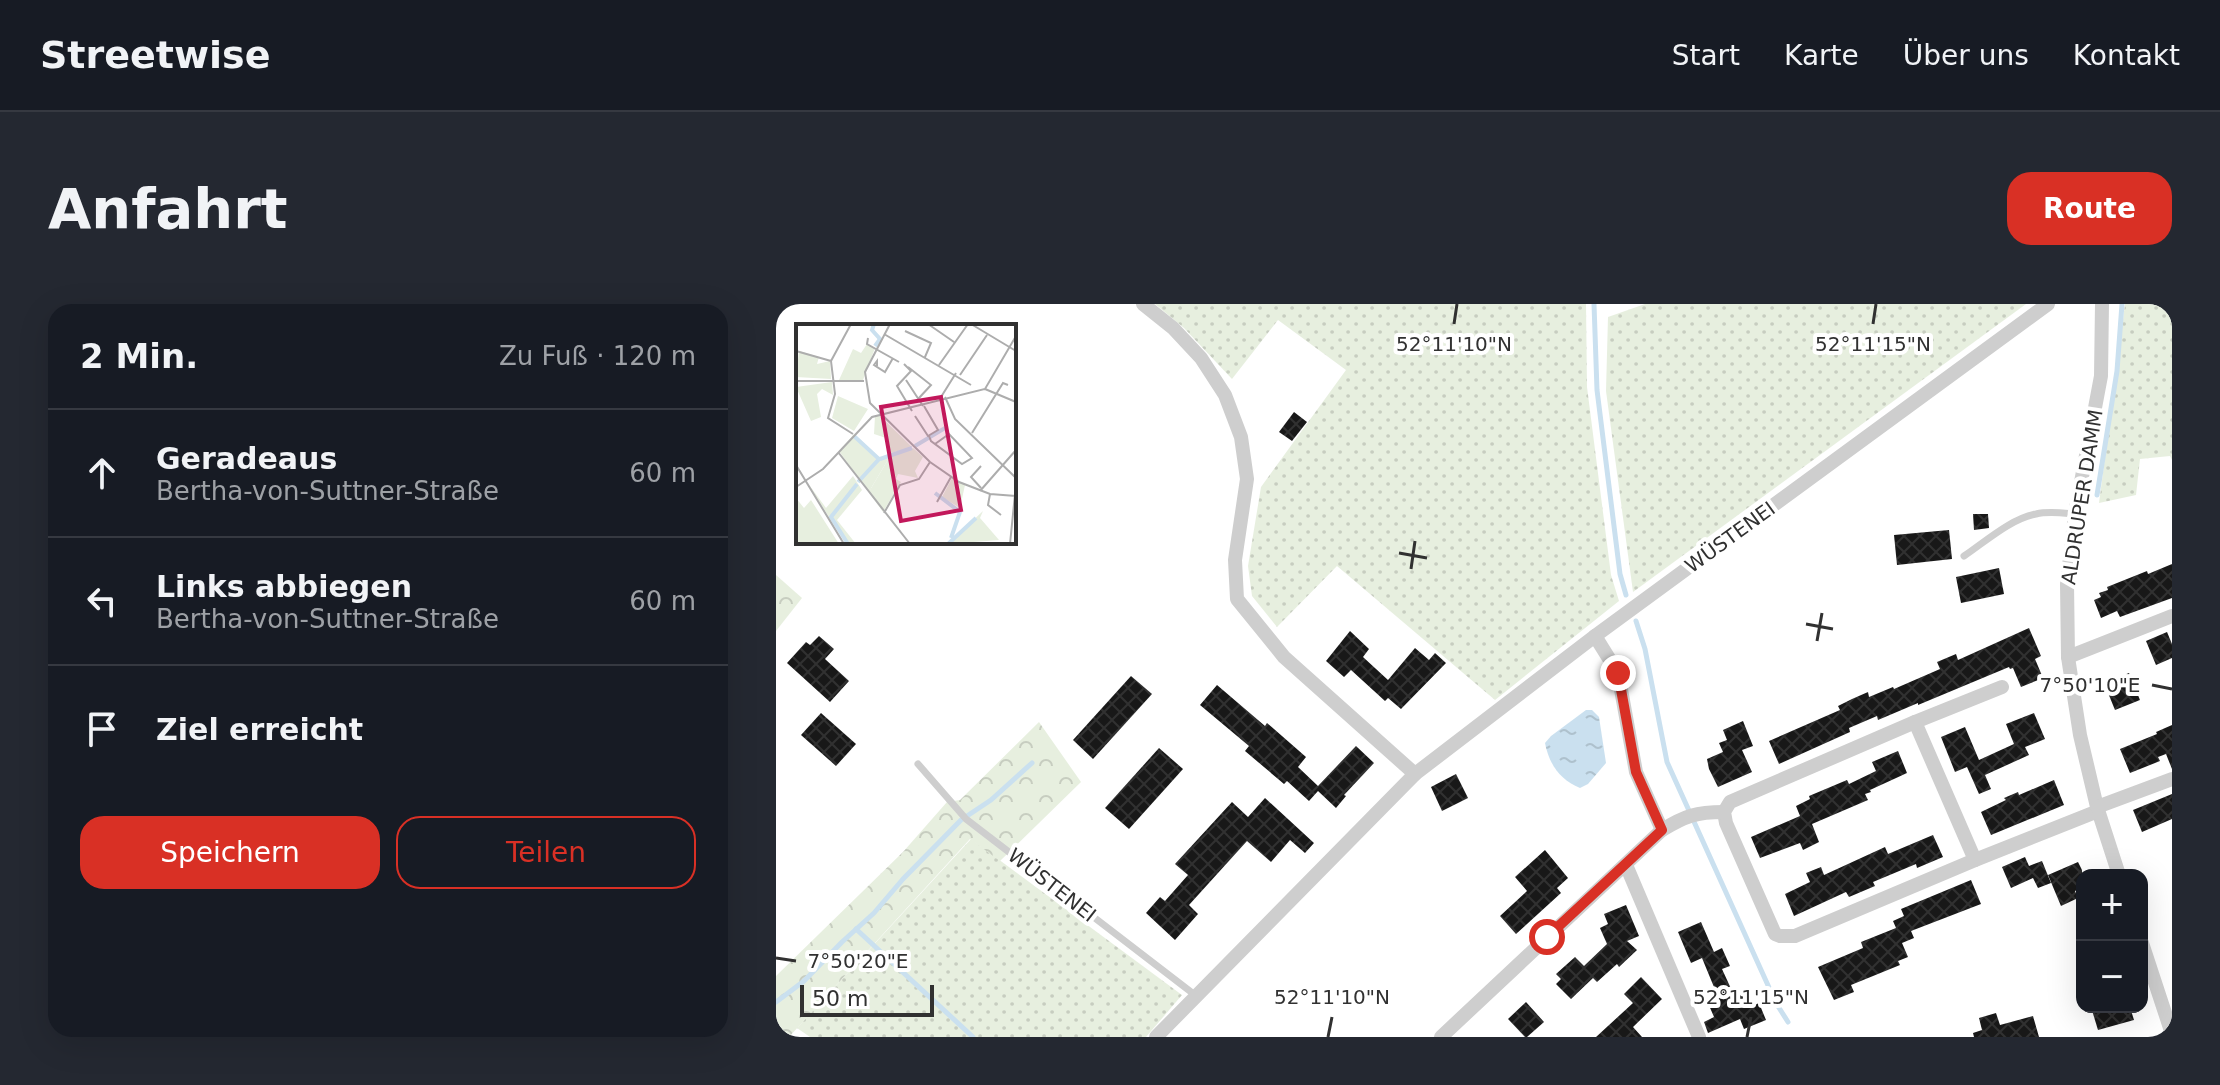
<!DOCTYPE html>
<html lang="de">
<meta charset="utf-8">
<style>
body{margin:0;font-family:"DejaVu Sans",sans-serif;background:#242831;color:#f1f3f6}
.controls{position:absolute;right:24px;bottom:24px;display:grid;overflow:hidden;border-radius:16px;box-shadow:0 8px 32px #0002}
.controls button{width:72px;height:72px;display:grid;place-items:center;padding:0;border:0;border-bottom:2px solid #363941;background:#171b24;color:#f1f3f6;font:40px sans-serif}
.scale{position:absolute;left:24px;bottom:20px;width:134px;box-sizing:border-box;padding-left:8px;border:4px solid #313131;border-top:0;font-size:22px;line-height:28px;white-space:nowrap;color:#313131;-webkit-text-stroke:6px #fff;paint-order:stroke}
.stop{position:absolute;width:24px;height:24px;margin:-18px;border:6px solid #d93025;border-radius:50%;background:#fff}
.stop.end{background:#d93025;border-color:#fff;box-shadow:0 2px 8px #0008}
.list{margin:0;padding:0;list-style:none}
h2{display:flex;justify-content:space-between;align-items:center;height:104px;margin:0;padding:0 32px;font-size:34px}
h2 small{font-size:26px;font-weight:400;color:#9ea1a6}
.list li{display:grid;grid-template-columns:52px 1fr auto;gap:24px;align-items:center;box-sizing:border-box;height:128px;padding:0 32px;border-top:2px solid #363941}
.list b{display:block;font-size:30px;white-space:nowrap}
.list p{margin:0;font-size:26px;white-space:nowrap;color:#9ea1a6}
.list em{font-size:26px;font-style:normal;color:#9ea1a6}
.actions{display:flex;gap:16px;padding:24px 32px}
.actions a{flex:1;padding:18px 0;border:2px solid #d93025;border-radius:24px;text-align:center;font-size:28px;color:#d93025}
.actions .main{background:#d93025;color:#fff}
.icon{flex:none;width:44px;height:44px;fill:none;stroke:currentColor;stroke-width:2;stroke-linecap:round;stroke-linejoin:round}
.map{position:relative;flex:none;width:1396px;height:733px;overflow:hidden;border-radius:24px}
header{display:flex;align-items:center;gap:48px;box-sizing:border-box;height:112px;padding:0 40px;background:#171b24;border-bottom:2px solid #363941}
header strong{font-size:38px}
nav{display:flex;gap:44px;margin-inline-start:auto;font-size:28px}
.intro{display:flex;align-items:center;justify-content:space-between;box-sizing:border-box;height:192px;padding:0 48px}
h1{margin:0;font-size:56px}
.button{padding:20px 36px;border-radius:24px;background:#d93025;color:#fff;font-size:28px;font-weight:700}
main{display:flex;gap:48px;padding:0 48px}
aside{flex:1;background:#171b24;border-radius:24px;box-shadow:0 8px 32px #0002}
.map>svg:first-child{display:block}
.green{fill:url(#green-dots)}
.forest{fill:url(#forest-crowns)}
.water{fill:url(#water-ripples)}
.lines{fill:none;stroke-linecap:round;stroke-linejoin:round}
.stream{stroke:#cae0ef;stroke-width:5}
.building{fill:url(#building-cross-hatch)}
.lane{stroke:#cecece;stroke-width:7}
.street{stroke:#cecece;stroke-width:14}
.route{stroke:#d93025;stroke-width:10}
.ticks{fill:none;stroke:#313131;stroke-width:3}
.labels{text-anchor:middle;stroke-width:8;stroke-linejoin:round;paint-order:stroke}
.street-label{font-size:20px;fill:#313131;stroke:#fff}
.inset-river{fill:none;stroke:#cae0ef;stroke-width:4}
.inset-road{fill:none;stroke:#adadad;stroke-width:2}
.view{fill:#c2185b;fill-opacity:0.15;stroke:#c2185b;stroke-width:4}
.inset-edge{fill:none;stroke:#313131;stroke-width:4}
.ticks-label{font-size:20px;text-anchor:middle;fill:#313131;stroke:#fff;stroke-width:8;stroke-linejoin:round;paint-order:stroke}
</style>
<header>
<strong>Streetwise</strong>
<nav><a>Start</a><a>Karte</a><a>Über uns</a><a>Kontakt</a></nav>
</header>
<div class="intro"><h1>Anfahrt</h1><a class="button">Route</a></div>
<main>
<aside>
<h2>2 Min.<small>Zu Fuß · 120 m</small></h2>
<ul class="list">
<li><svg class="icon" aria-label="ahead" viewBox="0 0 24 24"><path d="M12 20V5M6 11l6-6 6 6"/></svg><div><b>Geradeaus</b><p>Bertha-von-Suttner-Straße</p></div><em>60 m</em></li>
<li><svg class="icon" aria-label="left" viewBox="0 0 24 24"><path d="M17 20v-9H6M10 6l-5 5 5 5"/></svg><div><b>Links abbiegen</b><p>Bertha-von-Suttner-Straße</p></div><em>60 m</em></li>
<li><svg class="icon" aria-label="arrive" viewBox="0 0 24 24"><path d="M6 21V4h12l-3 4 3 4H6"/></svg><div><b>Ziel erreicht</b></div></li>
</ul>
<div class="actions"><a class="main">Speichern</a><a>Teilen</a></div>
</aside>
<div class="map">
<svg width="1396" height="733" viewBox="0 0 1396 733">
<defs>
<pattern id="green-dots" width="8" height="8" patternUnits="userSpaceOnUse" patternTransform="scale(2)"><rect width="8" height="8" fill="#e7efdf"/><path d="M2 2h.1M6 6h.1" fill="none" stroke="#c7cdc0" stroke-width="1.8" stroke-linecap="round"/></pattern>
<pattern id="forest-crowns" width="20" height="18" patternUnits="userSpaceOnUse" patternTransform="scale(2)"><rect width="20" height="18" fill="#e7efdf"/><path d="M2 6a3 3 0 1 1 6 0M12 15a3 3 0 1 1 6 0" fill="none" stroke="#c7cdc0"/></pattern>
<pattern id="water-ripples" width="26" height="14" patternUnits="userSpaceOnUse" patternTransform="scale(2)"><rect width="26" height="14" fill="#cae0ef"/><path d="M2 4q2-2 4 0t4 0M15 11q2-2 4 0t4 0" fill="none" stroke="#aec1cd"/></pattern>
<pattern id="building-cross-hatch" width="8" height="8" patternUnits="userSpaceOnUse" patternTransform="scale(2)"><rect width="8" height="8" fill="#181818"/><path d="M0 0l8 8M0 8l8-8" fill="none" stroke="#313131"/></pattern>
</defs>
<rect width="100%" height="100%" fill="#fff"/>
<!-- green -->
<g class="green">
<path d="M379,0H810L811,83L835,271L843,297L719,396L561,262L501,323L476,292L472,262L485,183L570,66L502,16L456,75L408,24Z"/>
<path d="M869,0H1250L857,288L830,87L832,13Z"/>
<path d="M1349,0H1396V156L1394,152L1364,155L1360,191L1323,199Z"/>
<path d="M195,535L406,691L370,733H34L21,724Z"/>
</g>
<!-- forest -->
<g class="forest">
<path d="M0,271L26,294L0,327Z"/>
<path d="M263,418L305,478L224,557L194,535L13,733H0V672L127,548L171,498L184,496Z"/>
</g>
<!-- water -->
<path class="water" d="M810,406H816L823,413L830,459L812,480L804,484C784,476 773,460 769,439L775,432Z"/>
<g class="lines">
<!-- stream -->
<g class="stream">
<path d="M818,0L821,86L844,270L850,291"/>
<path d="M1321,191L1341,67L1346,0"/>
<path d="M860,317L869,345L891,458L1000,699L1012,718"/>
<path d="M80,625L197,733"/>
<path d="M0,698L28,677L66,638L98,609L127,575L185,516L215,496L256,459"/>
</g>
</g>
<!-- building -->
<g class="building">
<path d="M518,108L531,118L516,137L503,128Z"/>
<path d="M1197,210H1212L1213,224L1198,226Z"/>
<path d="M1173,226L1176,255L1121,261L1118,231Z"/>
<path d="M1396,260V294L1344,313L1341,307L1325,314L1318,296L1325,293L1323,289L1332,286L1331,283L1371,267L1372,270Z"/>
<path d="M1223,264L1228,290L1185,299L1180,273Z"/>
<path d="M1253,324L1265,352L1259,355L1267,374L1245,383L1237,364L1234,365L1233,363L1142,401V399L1102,416L1101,412L1073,424L1074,428L1003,460L993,437L1064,406L1062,402L1076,395L1092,388L1093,393L1117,383L1118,385L1164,365L1161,358L1180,350L1182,356Z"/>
<path d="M574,327L593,345L587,353L612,376L639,344L653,356L659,349L670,359L625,405L612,394L609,397L575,366L568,373L550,357Z"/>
<path d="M1391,328L1396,340V354L1380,361L1370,337Z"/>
<path d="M43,332L58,345L49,355L73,377L54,398L11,359L30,338L34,341Z"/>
<path d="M1353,369L1364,396L1339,406L1328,379Z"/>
<path d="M355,372L376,390L317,455L297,436Z"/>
<path d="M441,381L489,422L491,419L530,453L522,463L542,482L580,442L598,459L568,491L570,492L560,504L542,487L533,497L511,477L508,480L469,447L473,442L424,401Z"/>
<path d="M45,409L80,440L60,462L25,431Z"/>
<path d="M1258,409L1269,435L1249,443L1253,451L1209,471L1215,485L1203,490L1191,463L1179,468L1165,433L1189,423L1203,456L1238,440L1230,420Z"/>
<path d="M967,417L977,442L966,446L976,468L942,483L933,465L931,455L947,448L943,439L951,436L947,426Z"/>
<path d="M1396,421V465L1390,450L1382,453L1384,457L1354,469L1344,445L1381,430L1380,428Z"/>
<path d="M383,444L407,465L353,525L329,504Z"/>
<path d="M1122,447L1131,469L1094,486L1095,488L1089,490L1092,496L1036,520L1043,538L1027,546L1024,539L984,554L975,533L1024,512L1020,502L1034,495L1033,492L1071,476L1073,480L1100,467L1096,458Z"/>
<path d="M680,470L692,494L666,507L655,483Z"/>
<path d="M1278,476L1288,501L1215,531L1205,508L1230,496L1228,494L1242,488L1243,491Z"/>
<path d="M1396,490V515L1366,528L1357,506Z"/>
<path d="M489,494L538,539L529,549L514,536L495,558L471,537L413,601L422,610L399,636L370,609L384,593L389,597L412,571L399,560L456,498L472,513Z"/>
<path d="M1157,531L1167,553L1141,564L1140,560L1097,578L1099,582L1073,593L1070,588L1018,612L1009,590L1034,578L1030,569L1045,563L1048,571L1109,543L1112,550Z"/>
<path d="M769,546L792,574L781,584L785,589L740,630L724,612L751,587L739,573Z"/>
<path d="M1249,553L1253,562L1266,557L1275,579L1262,584L1257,574L1235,584L1226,563Z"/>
<path d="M1302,558L1306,566V584L1299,587L1302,594L1285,602L1272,571Z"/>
<path d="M1195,576L1205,600L1135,627L1138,634L1126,639L1132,653L1122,657L1124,661L1075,681L1078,688L1058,696L1042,663L1087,644L1085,638L1120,624L1117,617L1128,612L1125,605Z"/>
<path d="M850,601L863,632L851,637L861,646L843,663L841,660L821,678L817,674L795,695L780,680L785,675L780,670L799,653L808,662L831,640L824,624L832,620L828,610Z"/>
<path d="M925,618L938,648L946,644L954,662L946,665L957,689L966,685L974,703L983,699L990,716L968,725L964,715L932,729L928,718L938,713L929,692L940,688L926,654L915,659L902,628Z"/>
<path d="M865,673L886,695L857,723L866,733H820L857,699L848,690Z"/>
<path d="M750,698L768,718L751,733H749L732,715Z"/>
<path d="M1315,703H1354L1358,716L1322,726Z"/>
<path d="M1220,709L1224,721L1257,712L1263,733H1198L1197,729L1206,726L1203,714Z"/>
</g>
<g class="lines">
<!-- lane -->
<g class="lane">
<path d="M1188,252C1209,238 1234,215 1260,210C1273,207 1286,209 1299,210"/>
<path d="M142,460L190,515L419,691"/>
</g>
<!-- street -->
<g class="street">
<path d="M367,0L397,24L425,54L449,91L465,133L471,175L459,256L461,295L508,353L639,470"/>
<path d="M1326,0L1325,72L1299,210L1291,280L1292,353L1304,431L1321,503L1343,571"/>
<path d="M819,332L842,369L860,468L886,526"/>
<path d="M1292,353L1396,312"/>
<path d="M1226,383L1139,418L954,498L948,508L950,519L999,630L1004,632H1019L1199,556L1322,507"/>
<path d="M1139,418L1199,556"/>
<path d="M1321,503L1396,475"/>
<path d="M850,561L923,733"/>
<path d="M1366,639L1396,730"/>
<path d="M380,733L639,470L819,332L1272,0"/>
<path d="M665,733L886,526C909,512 920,508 948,508"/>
</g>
</g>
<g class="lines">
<!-- route -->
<path class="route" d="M771,633L886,526L860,468L842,369"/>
</g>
<!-- ticks -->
<path class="ticks" d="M678,20L681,0M1097,20L1100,0M623,249L651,254M635,265L639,237M1030,320L1057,325M1041,337L1046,309M1376,381L1396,385M0,654L20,657M552,733L556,713M971,733L975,713"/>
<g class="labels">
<!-- street labels -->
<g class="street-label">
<text transform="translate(1306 193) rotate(-81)" y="7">ALDRUPER DAMM</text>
<text transform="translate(954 233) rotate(-36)" y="7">WÜSTENEI</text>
<text transform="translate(276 581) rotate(38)" y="7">WÜSTENEI</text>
</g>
</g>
<!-- overview -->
<g transform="translate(20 20)">
<rect width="220" height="220" fill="#fff"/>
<path d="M71,20L79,24L67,56H43L57,25L65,29ZM3,27L23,33L21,40L34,37L35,55L0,53ZM36,58L37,71L26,65L21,70L25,93L15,97L0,63ZM42,72L72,85L58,107L36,94ZM79,92H84L116,123L95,129L90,114L78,110ZM58,110L83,134L74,166L93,134L88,132L117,124L127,133L119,147L122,154L102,150L100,155L105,158L87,188L43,127ZM57,152L66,166L41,196L60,220H50L11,158L30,184ZM156,154L169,161L164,184L146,173ZM0,174L8,184L15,176L43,220H0ZM187,187L184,194L203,216L152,220Z" fill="#e7efdf"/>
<path d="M87,132L93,134L74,166L68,160L75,140Z" fill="#e7efdf"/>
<path class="inset-river" d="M78,0L76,6L84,15L79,22M58,112L83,135L62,158M119,122L149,104M84,135L116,124M139,169L164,188L155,214M52,220L35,193L61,160M152,220L180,194"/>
<path class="inset-road" d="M55,0L35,37L39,70L32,94L57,110M94,0L69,48L74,79L134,138L163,158L194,170L220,172M132,0L158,18M175,0L220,27M109,7L135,19L129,33M88,10L175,61M72,14L71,20L103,38M0,27L35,37M108,40L115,47L101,62L116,87M143,41L172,0M81,42V37L78,41L89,48L97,34M112,43L135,61L123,74M164,51L191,11M110,56L127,82M0,57H68M189,65L220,78M145,73L160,49M149,73L159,95L220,154M119,92L132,112L142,106L128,82M176,109L207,59L212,61M133,112L135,117L166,140L176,134L153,110L139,120M42,128L114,220M0,141L48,220M185,142L175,153L185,164M0,163L27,145L76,93L189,65L220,12M184,167L220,126M194,170L192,181L205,191M141,178L155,153M88,189L104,161L123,155L134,138M214,220L220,160"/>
<path class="view" d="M145,73L165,186L105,197L85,83Z"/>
<rect width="220" height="220" class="inset-edge"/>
</g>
<g class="ticks-label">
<text x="678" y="47">52°11'10"N</text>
<text x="1097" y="47">52°11'15"N</text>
<text x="1314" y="388">7°50'10"E</text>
<text x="82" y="664">7°50'20"E</text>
<text x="556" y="700">52°11'10"N</text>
<text x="975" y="700">52°11'15"N</text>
</g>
</svg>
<div class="controls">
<button>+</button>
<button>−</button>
</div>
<div class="scale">50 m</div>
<div class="stop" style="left:771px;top:633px"></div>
<div class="stop end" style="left:842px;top:369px"></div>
</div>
</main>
